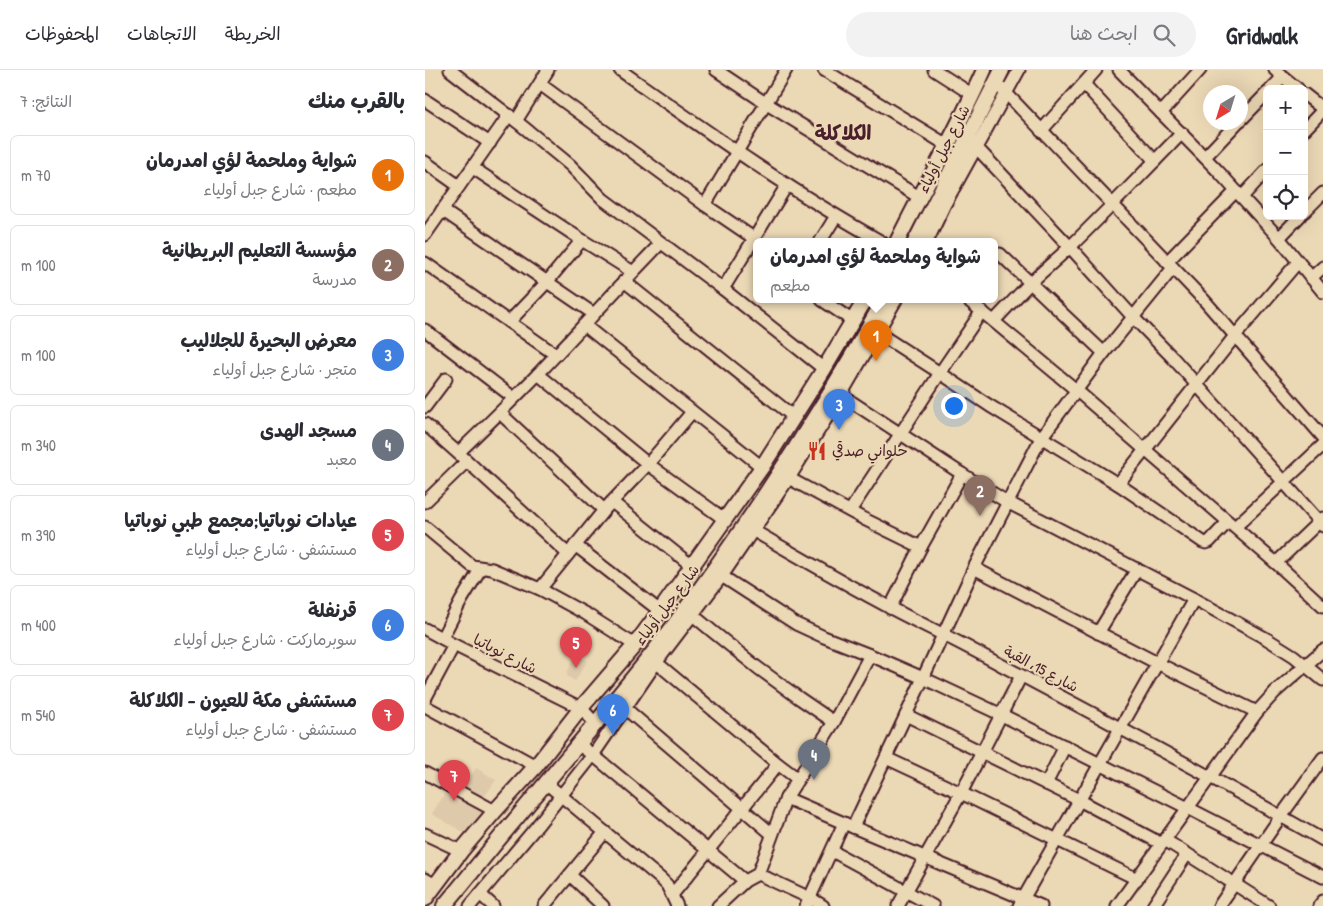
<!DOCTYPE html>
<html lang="ar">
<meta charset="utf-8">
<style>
body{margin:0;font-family:"Patrick Hand","Playpen Sans Arabic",sans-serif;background:#f2f2f3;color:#2b2b33;direction:rtl}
.controls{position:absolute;right:15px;top:15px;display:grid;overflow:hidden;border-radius:8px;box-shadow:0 5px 20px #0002}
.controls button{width:45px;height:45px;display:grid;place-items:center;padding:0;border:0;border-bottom:1px solid #e1e1e2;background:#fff;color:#2b2b33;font:25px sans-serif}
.compass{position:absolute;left:778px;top:15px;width:45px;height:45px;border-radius:50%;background:#fff;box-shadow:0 5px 20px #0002;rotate:218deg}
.you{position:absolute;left:528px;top:335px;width:18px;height:18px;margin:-12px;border:4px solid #fff;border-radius:50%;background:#1a73e8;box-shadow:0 0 0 8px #1a73e833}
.badge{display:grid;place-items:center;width:32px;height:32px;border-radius:50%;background:#c8321e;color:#fff;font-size:16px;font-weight:700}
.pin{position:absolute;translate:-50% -41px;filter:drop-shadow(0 1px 2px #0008)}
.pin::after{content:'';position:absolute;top:26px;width:18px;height:15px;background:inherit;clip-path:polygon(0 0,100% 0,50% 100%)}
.popup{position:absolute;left:328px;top:168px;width:245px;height:65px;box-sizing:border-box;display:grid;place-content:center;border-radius:8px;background:#fff;filter:drop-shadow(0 1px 4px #0005);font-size:16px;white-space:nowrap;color:#7c7c81}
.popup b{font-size:19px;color:#2b2b33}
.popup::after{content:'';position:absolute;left:50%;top:100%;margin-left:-10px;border:10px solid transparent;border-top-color:#fff}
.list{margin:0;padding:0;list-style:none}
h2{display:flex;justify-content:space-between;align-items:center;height:65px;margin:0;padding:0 20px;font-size:21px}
h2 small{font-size:16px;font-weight:400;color:#7c7c81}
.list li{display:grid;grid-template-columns:32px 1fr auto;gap:15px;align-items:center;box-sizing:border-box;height:80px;margin:0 10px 10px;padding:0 10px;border:1px solid #e1e1e2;border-radius:8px}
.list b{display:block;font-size:19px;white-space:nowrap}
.list p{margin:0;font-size:16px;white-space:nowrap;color:#7c7c81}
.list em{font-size:16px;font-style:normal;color:#7c7c81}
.icon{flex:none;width:28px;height:28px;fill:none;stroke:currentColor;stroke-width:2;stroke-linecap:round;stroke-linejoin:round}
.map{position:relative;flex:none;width:898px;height:836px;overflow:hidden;direction:ltr}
header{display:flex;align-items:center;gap:30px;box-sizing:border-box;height:70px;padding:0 25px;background:#fff;border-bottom:1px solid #e1e1e2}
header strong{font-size:24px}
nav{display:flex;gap:28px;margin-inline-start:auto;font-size:18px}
.search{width:350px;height:45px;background:#f2f2f3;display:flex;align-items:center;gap:12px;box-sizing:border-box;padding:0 18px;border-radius:28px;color:#7c7c81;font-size:19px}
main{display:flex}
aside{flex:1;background:#fff}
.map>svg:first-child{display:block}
.built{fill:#dec9aa}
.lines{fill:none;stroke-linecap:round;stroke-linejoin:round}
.minor-casing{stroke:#4a1f2b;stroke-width:15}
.major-casing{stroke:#4a1f2b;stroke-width:18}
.minor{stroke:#ebd8b5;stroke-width:11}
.major{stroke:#ebd8b5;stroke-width:14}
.labels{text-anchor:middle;stroke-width:4.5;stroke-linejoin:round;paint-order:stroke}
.street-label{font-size:15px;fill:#4a1f2b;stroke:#ebd8b5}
.poi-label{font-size:15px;fill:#4a1f2b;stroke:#ebd8b5;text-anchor:start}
.district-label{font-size:20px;font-weight:bold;fill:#4a1f2b;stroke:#ebd8b5}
</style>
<header>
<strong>Gridwalk</strong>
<div class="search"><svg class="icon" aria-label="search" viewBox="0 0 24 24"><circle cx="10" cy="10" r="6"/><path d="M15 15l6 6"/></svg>ابحث هنا</div>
<nav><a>الخريطة</a><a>الاتجاهات</a><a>المحفوظات</a></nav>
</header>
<main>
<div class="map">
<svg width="898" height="836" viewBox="0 0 898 836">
<rect width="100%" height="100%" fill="#ebd8b5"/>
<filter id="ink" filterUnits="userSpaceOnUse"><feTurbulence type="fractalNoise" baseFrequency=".02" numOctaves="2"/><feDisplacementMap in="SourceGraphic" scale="10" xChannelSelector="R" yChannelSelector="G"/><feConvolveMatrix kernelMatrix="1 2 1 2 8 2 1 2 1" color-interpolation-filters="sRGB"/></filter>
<g filter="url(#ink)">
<!-- built -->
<g class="built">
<path d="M150,586L163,590L150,611L141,605Z"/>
<path d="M51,698L71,710L59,727L40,716Z"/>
<path d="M22,719L64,744L45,766L7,744Z"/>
</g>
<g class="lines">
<!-- minor casing -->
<g class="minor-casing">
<g id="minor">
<path d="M25,0L91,51L133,85L145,95L178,129L298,219L399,299"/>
<path d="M195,0C280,60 365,121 457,172"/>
<path d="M291,0L342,34L494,127"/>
<path d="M399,0L522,75"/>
<path d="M509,0L548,25"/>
<path d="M694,0L792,100L854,168L898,222"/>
<path d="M850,0L873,19"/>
<path d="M570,13L581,23L779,230L898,367"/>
<path d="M115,14L280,135L330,169"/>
<path d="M659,14L730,91"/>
<path d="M846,19L858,7"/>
<path d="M879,24L898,39"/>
<path d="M0,30L65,73"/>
<path d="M736,43L775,0"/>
<path d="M816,50L842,23"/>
<path d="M91,51L123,0"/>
<path d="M879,60L898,40"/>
<path d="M616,61L671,0"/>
<path d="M541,71L551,77L645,177L708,247L747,287L898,456"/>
<path d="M780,87L813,52"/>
<path d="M0,92L34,116"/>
<path d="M48,98L157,170L208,202"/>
<path d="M817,127L842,100"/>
<path d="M280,135L361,0"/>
<path d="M17,140L169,244"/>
<path d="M879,142L898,123"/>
<path d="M0,165L84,45"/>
<path d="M854,168L875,146"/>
<path d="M395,172L411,146"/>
<path d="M502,172L520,134L594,0"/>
<path d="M575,184L679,283"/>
<path d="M742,192L811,121"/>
<path d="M0,193L131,285"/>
<path d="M886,208L898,197"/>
<path d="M199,211L369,347"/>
<path d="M298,219L362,115"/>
<path d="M397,230L428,251"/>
<path d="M543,230L651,320L851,493L898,536"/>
<path d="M569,251L605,213L645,177L687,135L757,63"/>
<path d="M84,252L122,212L157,170"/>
<path d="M159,255L337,397"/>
<path d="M447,259L515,303L565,336L693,414L778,472L781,473L784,472L803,452"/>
<path d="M0,260L89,328"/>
<path d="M113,304L223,394L299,449"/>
<path d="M410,321L537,404L582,432L769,529L842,569L869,586L898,610"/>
<path d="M0,337L21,309"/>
<path d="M75,343L179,440"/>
<path d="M0,354L42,391L143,484"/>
<path d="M33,383C60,357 87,331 112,305C154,261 194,216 236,173"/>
<path d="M358,405L439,449L496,477"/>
<path d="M693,414L810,266L873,192"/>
<path d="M0,432L42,391"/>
<path d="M187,432L267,496"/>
<path d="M425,441L515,303L557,241"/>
<path d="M0,457L47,496L67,499L115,519L161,544L210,575"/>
<path d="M322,457C369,484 416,512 464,537C492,552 520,565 548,580C665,642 783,704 898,770"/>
<path d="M810,457L898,375"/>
<path d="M150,475L235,541"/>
<path d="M851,493L898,448"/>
<path d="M549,498L732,593L832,642"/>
<path d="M292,503L371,554L399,567L445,585L498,608L577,645L763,738L898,807"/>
<path d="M115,519L179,440L223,394L267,342"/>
<path d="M465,538L496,477L537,404"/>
<path d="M263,541L287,561L333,598L374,628L409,652"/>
<path d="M0,559L29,575L156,638L171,654"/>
<path d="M673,563L712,499"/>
<path d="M17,568L36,531L56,498"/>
<path d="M226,588L353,694L373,709"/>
<path d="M0,629L29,575"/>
<path d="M195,634L347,764"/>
<path d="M0,636L111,696"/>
<path d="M481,645L654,730L737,774"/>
<path d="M153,674L168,685L320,811"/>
<path d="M461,688L536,723L712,809"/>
<path d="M0,703L70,741"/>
<path d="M121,713L236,809L242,815L252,836"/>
<path d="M621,714L640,676"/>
<path d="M361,728L428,757L616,836"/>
<path d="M428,757L481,645L549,498L616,368L679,283L748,198"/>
<path d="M0,764L36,781"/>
<path d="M740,770L844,836"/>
<path d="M407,781L508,836"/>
<path d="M333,804L385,828L398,836"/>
<path d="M145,805L178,836"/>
<path d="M0,809L11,815"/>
<path d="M55,824L68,836"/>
<path d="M247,825L353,694"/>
<path d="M45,836L112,756L168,685L231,593L297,506L364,408L416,325L471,230"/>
<path d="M119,836L180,762"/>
<path d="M293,836L320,811L333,804L361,728L409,652L445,585"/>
<path d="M381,836L419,753"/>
<path d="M473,836L536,723L596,606"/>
<path d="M594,836L769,529"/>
<path d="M692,836L832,642L850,622L898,580"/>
<path d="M728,836L762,784"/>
<path d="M794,836L856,746L898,688"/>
<path d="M894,836L898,831"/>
</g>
</g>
<!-- major casing -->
<g class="major-casing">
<g id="major">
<path d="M472,172C500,115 533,59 559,0"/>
<path d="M490,172L577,0"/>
<path d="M0,829L36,781L70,741L111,696L156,638L210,575L235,541L337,397L399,299L440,230"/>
<path d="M19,836C41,810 62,783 84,757C137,693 193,629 244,562C322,456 395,345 459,230"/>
</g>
</g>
<!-- minor -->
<use href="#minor" class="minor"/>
<!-- major -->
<use href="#major" class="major"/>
</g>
</g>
<!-- icons -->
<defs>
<g id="restaurant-bare" transform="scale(1.5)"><path d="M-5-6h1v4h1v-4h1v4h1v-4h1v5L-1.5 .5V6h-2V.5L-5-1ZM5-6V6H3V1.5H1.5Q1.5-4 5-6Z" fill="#c8321e" stroke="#ebd8b5" stroke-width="2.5" paint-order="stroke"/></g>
</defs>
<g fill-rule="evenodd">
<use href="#restaurant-bare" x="392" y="381"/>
</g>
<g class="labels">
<!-- street labels -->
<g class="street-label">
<text transform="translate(519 79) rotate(-63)" y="5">شارع جبل أولياء</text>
<text transform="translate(242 535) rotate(-53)" y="5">شارع جبل أولياء</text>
<text transform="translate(80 584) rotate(27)" y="5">شارع نوباتيا</text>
<text transform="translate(616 599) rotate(28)" y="5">شارع 15، القبة</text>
</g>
<!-- poi labels -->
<g class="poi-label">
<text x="407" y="386">حلواني صدقي</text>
</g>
<!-- district labels -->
<g class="district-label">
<text x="418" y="70">الكلاكلة</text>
</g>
</g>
</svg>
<div class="controls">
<button>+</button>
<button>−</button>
<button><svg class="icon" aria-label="locate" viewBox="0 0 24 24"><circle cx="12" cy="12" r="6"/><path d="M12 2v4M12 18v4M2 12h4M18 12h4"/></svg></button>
</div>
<svg class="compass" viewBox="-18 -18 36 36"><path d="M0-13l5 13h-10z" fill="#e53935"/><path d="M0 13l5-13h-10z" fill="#7c7c81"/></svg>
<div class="you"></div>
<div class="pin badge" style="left:451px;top:291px;background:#e8710a">1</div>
<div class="popup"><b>شواية وملحمة لؤي امدرمان</b>مطعم</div>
<div class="pin badge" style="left:555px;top:446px;background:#8d6e63">2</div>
<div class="pin badge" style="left:414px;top:360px;background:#3f7fe0">3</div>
<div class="pin badge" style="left:389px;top:710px;background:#6b7280">4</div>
<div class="pin badge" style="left:151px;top:598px;background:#e0444e">5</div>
<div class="pin badge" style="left:188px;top:665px;background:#3f7fe0">6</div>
<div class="pin badge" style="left:29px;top:731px;background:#e0444e">7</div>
</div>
<aside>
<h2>بالقرب منك<small>النتائج: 7</small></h2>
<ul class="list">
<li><span class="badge" style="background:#e8710a">1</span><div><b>شواية وملحمة لؤي امدرمان</b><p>مطعم · شارع جبل أولياء</p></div><em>70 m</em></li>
<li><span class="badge" style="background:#8d6e63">2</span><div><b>مؤسسة التعليم البريطانية</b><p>مدرسة</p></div><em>100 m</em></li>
<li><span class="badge" style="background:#3f7fe0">3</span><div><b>معرض البحيرة للجلاليب</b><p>متجر · شارع جبل أولياء</p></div><em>100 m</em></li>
<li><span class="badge" style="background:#6b7280">4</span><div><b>مسجد الهدى</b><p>معبد</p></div><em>340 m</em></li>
<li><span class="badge" style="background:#e0444e">5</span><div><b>عيادات نوباتيا;مجمع طبي نوباتيا</b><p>مستشفى · شارع جبل أولياء</p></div><em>390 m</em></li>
<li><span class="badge" style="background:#3f7fe0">6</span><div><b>قرنفلة</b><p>سوبرماركت · شارع جبل أولياء</p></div><em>400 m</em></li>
<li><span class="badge" style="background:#e0444e">7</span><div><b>مستشفى مكة للعيون - الكلاكلة</b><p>مستشفى · شارع جبل أولياء</p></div><em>540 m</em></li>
</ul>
</aside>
</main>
